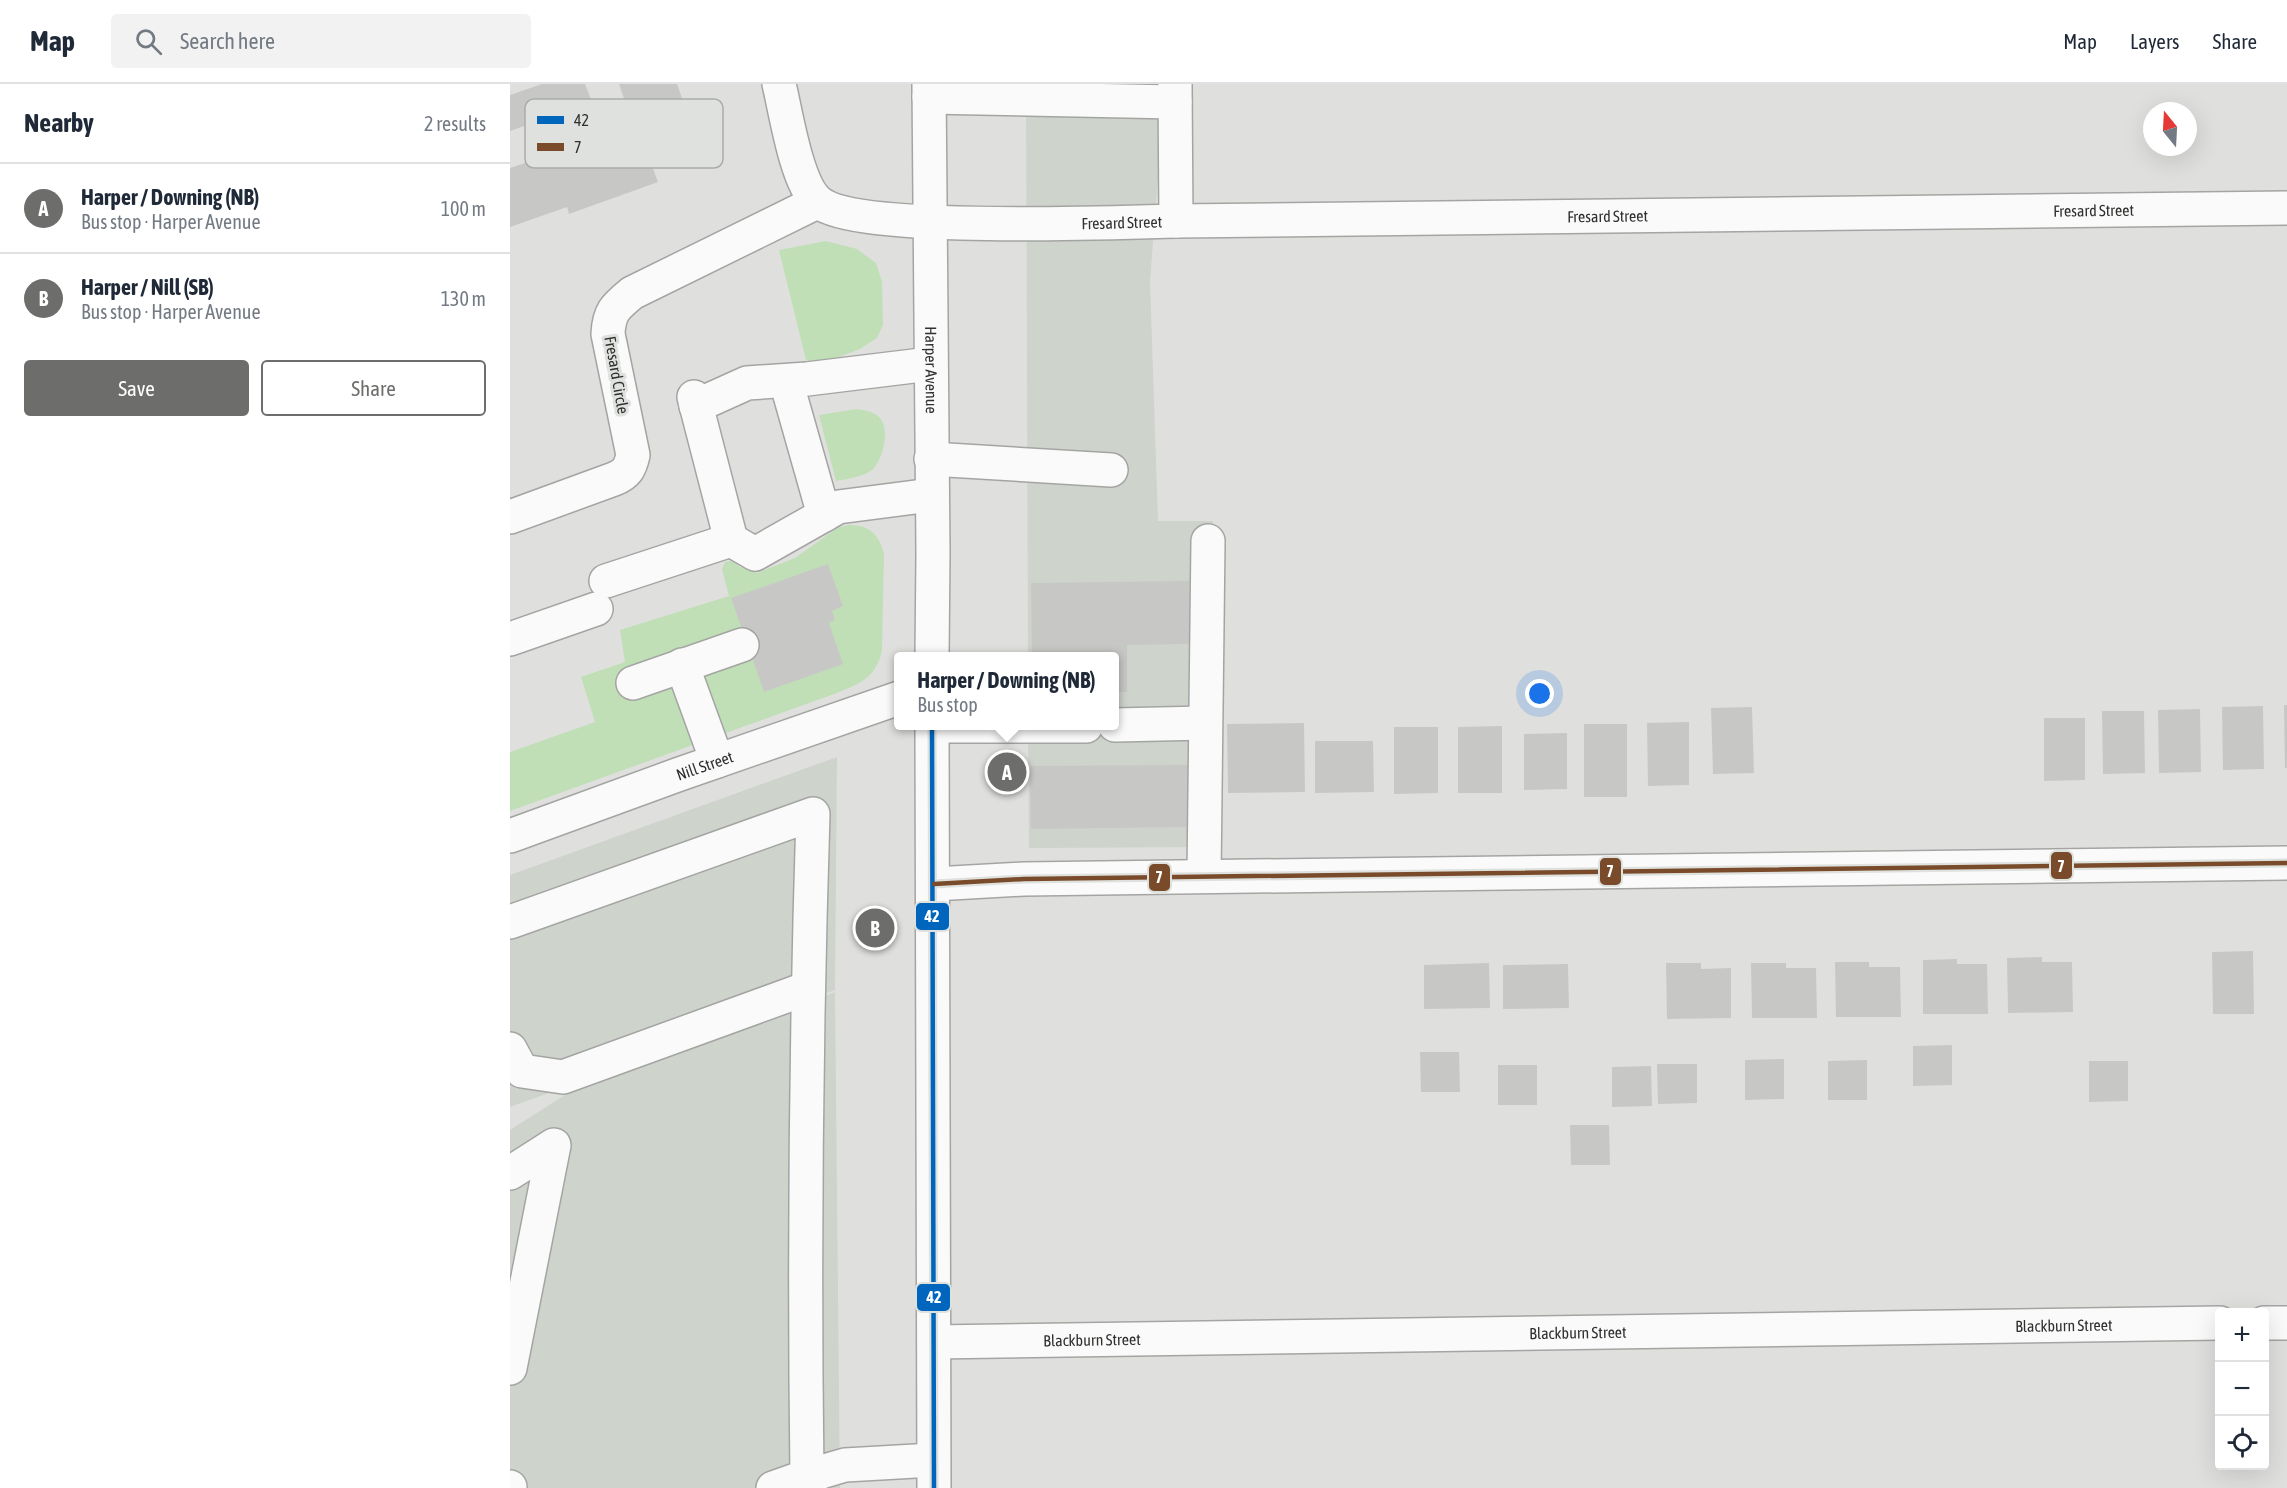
<!DOCTYPE html>
<meta charset="utf-8">
<style>
body{margin:0;font-family:"Asap Condensed",sans-serif;background:#f2f2f3;color:#1f2937}
.controls{position:absolute;right:18px;bottom:18px;display:grid;overflow:hidden;border-radius:6px;box-shadow:0 6px 24px #0002}
.controls button{width:54px;height:54px;display:grid;place-items:center;padding:0;border:0;border-bottom:2px solid #e0e1e3;background:#fff;color:#1f2937;font:30px sans-serif}
.compass{position:absolute;left:1633px;top:18px;width:54px;height:54px;border-radius:50%;background:#fff;box-shadow:0 6px 24px #0002;rotate:342deg}
.you{position:absolute;left:1030px;top:610px;width:21px;height:21px;margin:-15px;border:4px solid #fff;border-radius:50%;background:#1a73e8;box-shadow:0 0 0 9px #1a73e833}
.badge{display:grid;place-items:center;width:39px;height:39px;border-radius:50%;background:#6d6e6c;color:#fff;font-size:20px;font-weight:700}
.pin{position:absolute;translate:-50% -50%;border:3px solid #fff;box-shadow:0 2px 6px #0006}
.popup{position:absolute;left:384px;top:568px;width:225px;height:78px;box-sizing:border-box;display:grid;place-content:center;border-radius:6px;background:#fff;filter:drop-shadow(0 2px 4px #0005);font-size:20px;white-space:nowrap;color:#747a83}
.popup b{font-size:22px;color:#1f2937}
.popup::after{content:'';position:absolute;left:50%;top:100%;margin-left:-12px;border:12px solid transparent;border-top-color:#fff}
.list{margin:0;padding:0;list-style:none}
h2{display:flex;justify-content:space-between;align-items:center;height:78px;margin:0;padding:0 24px;font-size:26px}
h2 small{font-size:20px;font-weight:400;color:#747a83}
.list li{display:grid;grid-template-columns:39px 1fr auto;gap:18px;align-items:center;box-sizing:border-box;height:90px;padding:0 24px;border-top:2px solid #e0e1e3}
.list b{display:block;font-size:22px;white-space:nowrap}
.list p{margin:0;font-size:20px;white-space:nowrap;color:#747a83}
.list em{font-size:20px;font-style:normal;color:#747a83}
.actions{display:flex;gap:12px;padding:18px 24px}
.actions a{flex:1;padding:14px 0;border:2px solid #6d6e6c;border-radius:6px;text-align:center;font-size:21px;color:#6d6e6c}
.actions .main{background:#6d6e6c;color:#fff}
.icon{flex:none;width:33px;height:33px;fill:none;stroke:currentColor;stroke-width:2;stroke-linecap:round;stroke-linejoin:round}
.map{position:relative;flex:none;width:1777px;height:1404px;overflow:hidden}
header{display:flex;align-items:center;gap:36px;box-sizing:border-box;height:84px;padding:0 30px;background:#fff;border-bottom:2px solid #e0e1e3}
header strong{font-size:28px}
nav{display:flex;gap:33px;margin-inline-start:auto;font-size:21px}
.search{width:420px;height:54px;background:#f2f2f3;display:flex;align-items:center;gap:15px;box-sizing:border-box;padding:0 21px;border-radius:6px;color:#747a83;font-size:22px}
main{display:flex}
aside{flex:1;background:#fff}
.map>svg:first-child{display:block}
.built{fill:#ced3cc}
.green{fill:#c0dfb6}
.building{fill:#c7c8c6}
.lines{fill:none;stroke-linecap:round;stroke-linejoin:round}
.minor-casing{stroke:#a4a5a3;stroke-width:36}
.major-casing{stroke:#a4a5a3;stroke-width:36}
.minor{stroke:#fafafa;stroke-width:33}
.major{stroke:#fafafa;stroke-width:33}
.bus-1-casing{stroke:#dee1dd;stroke-width:9}
.bus-2-casing{stroke:#dee1dd;stroke-width:9}
.bus-1{stroke:#0065bd;stroke-width:4.5}
.bus-2{stroke:#7a4b2a;stroke-width:4.5}
.labels{text-anchor:middle;stroke-width:6;stroke-linejoin:round;paint-order:stroke}
.street-label{font-size:16px;fill:#30312f;stroke:#dee1dd}
.key{fill:#dee1dd;stroke:#aaaca9;stroke-width:1.5}
.key-label{font-size:16px;fill:#30312f}
.line-badge{stroke:#dee1dd;stroke-width:2}
.badge-label{font-size:16px;text-anchor:middle;font-weight:bold;fill:#fff}
</style>
<header>
<strong>Map</strong>
<div class="search"><svg class="icon" aria-label="search" viewBox="0 0 24 24"><circle cx="10" cy="10" r="6"/><path d="M15 15l6 6"/></svg>Search here</div>
<nav><a>Map</a><a>Layers</a><a>Share</a></nav>
</header>
<main>
<aside>
<h2>Nearby<small>2 results</small></h2>
<ul class="list">
<li><span class="badge">A</span><div><b>Harper / Downing (NB)</b><p>Bus stop · Harper Avenue</p></div><em>100 m</em></li>
<li><span class="badge">B</span><div><b>Harper / Nill (SB)</b><p>Bus stop · Harper Avenue</p></div><em>130 m</em></li>
</ul>
<div class="actions"><a class="main">Save</a><a>Share</a></div>
</aside>
<div class="map">
<svg width="1777" height="1404" viewBox="0 0 1777 1404">
<rect width="100%" height="100%" fill="#dfe0de"/>
<!-- built -->
<g class="built">
<path d="M516,0H649V82L640,197L648,437H703L707,763L519,764L518,642H605V572H518Z"/>
<path d="M327,673L325,906L0,1023V791Z"/>
<path d="M325,908L330,1404H0V1046L69,1002Z"/>
</g>
<!-- green -->
<g class="green">
<path d="M316,157L347,165L366,179L372,197L373,241L367,254L350,265L310,280L296,276L269,166Z"/>
<path d="M347,325C355,326 364,328 369,333C381,345 373,376 362,386C352,393 337,395 326,397L309,331Z"/>
<path d="M338,441C359,441 368,449 374,469L372,566C366,595 349,600 324,610L0,727V668L85,638L71,593L115,578L110,546L219,512L212,485L215,478L222,477L230,483L247,489L285,474L327,444Z"/>
</g>
<!-- building -->
<g class="building">
<path d="M32,0H75L82,18L0,47V11Z"/>
<path d="M109,0H167L186,54L138,71L148,98L59,130L57,123L0,143V84L44,69L46,75L125,47Z"/>
<path d="M318,480L333,522L322,527L325,536L319,539L333,580L254,608L221,514Z"/>
<path d="M679,497L680,560L617,561V608H605V572H522L521,499Z"/>
<path d="M1774,621H1777V684H1775Z"/>
<path d="M1753,622L1754,685L1713,686L1712,623Z"/>
<path d="M1242,623L1244,689L1203,690L1201,624Z"/>
<path d="M1690,625L1691,688L1649,689L1648,626Z"/>
<path d="M1592,627H1634L1635,689L1593,690Z"/>
<path d="M1534,634H1575V696L1534,697Z"/>
<path d="M1179,638V701L1138,702L1137,639Z"/>
<path d="M794,639L795,708L718,709L717,640Z"/>
<rect x="1074" y="640" width="43" height="73"/>
<path d="M992,642V709H948V643Z"/>
<path d="M884,643H928V709L884,710Z"/>
<path d="M1057,649V705L1014,706V650Z"/>
<path d="M805,657H863L864,708L805,709Z"/>
<path d="M678,681L679,743L521,745L520,682Z"/>
<path d="M1743,867L1744,930H1703L1702,868Z"/>
<path d="M1532,873V878H1562L1563,928L1498,929L1497,874Z"/>
<path d="M1447,875V880H1477L1478,930H1413V876Z"/>
<path d="M1325,878H1359V883H1390L1391,933H1326Z"/>
<path d="M979,879L980,924L914,925V881Z"/>
<path d="M1156,879H1191V885L1221,884V934L1157,935Z"/>
<path d="M1241,879H1276V884H1306L1307,934H1242Z"/>
<path d="M1058,880L1059,924L993,925V881Z"/>
<path d="M1442,961V1001L1403,1002V962Z"/>
<path d="M910,968H949L950,1008H911Z"/>
<path d="M1274,975V1015L1235,1016V976Z"/>
<path d="M1357,976V1016H1318V977Z"/>
<path d="M1579,977H1618V1017L1579,1018Z"/>
<path d="M1147,980H1187V1019L1148,1020Z"/>
<rect x="988" y="981" width="39" height="40"/>
<path d="M1141,982L1142,1022L1102,1023V983Z"/>
<path d="M1060,1041H1099L1100,1081H1061Z"/>
</g>
<g class="lines">
<!-- minor casing -->
<g class="minor-casing">
<g id="minor">
<path id="s1" d="M269,0C276,29 286,96 306,116C339,150 609,138 666,137L1777,124"/>
<path d="M665,0L666,137"/>
<path d="M419,13L665,18"/>
<path d="M276,297L314,431"/>
<path d="M184,313L221,456L245,470L328,423L421,411"/>
<path d="M186,322L237,299L297,295L420,280"/>
<path d="M421,375L601,386"/>
<path d="M0,433L104,395C117,390 120,384 123,371L98,250C99,228 105,223 122,209L307,118"/>
<path d="M96,497L221,456"/>
<path d="M0,555L86,525"/>
<path d="M172,581L207,677"/>
<path d="M123,599L232,561"/>
<path d="M605,641L695,639"/>
<path d="M422,642H576"/>
<path id="s2" d="M0,752L167,691L389,614"/>
<path d="M694,792L698,457"/>
<path d="M424,800L514,795L1777,779"/>
<path d="M0,838L303,730C296,950 294,1171 297,1392L335,1381L423,1376"/>
<path d="M0,965L12,987L53,993L298,904"/>
<path d="M0,1089L44,1061L0,1284"/>
<path d="M1754,1239H1777"/>
<path id="s3" d="M424,1258L1710,1239"/>
<path d="M0,1403V1404"/>
<path d="M263,1404L297,1392L300,1404"/>
</g>
</g>
<!-- major casing -->
<g class="major-casing">
<g id="major">
<path id="s4" d="M419,0L423,469L422,572"/>
<path d="M422,642L424,1404"/>
</g>
</g>
<!-- minor -->
<use href="#minor" class="minor"/>
<!-- major -->
<use href="#major" class="major"/>
<!-- bus-1 casing -->
<g class="bus-1-casing">
<path id="bus-1" d="M422,642L424,1404"/>
</g>
<!-- bus-2 casing -->
<g class="bus-2-casing">
<path id="bus-2" d="M424,800L514,795L1777,779"/>
</g>
<!-- bus-1 -->
<use href="#bus-1" class="bus-1"/>
<!-- bus-2 -->
<use href="#bus-2" class="bus-2"/>
</g>
<g class="labels">
<!-- street labels -->
<g class="street-label">
<text dy="6" stroke="none"><textPath href="#s1" startOffset="1404">Fresard Street</textPath></text>
<text dy="6" stroke="none"><textPath href="#s1" startOffset="918">Fresard Street</textPath></text>
<text dy="6" stroke="none"><textPath href="#s1" startOffset="432">Fresard Street</textPath></text>
<text dy="6" stroke="none"><textPath href="#s4" startOffset="286">Harper Avenue</textPath></text>
<text transform="translate(107 291) rotate(80)" y="6">Fresard Circle</text>
<text dy="6" stroke="none"><textPath href="#s2" startOffset="207">Nill Street</textPath></text>
<text dy="6" stroke="none"><textPath href="#s3" startOffset="1130">Blackburn Street</textPath></text>
<text dy="6" stroke="none"><textPath href="#s3" startOffset="644">Blackburn Street</textPath></text>
<text dy="6" stroke="none"><textPath href="#s3" startOffset="158">Blackburn Street</textPath></text>
</g>
</g>
<!-- legend -->
<rect x="15" y="15" width="198" height="69" rx="9" class="key"/>
<rect x="27" y="32" width="27" height="8" fill="#0065bd"/>
<rect x="27" y="59" width="27" height="8" fill="#7a4b2a"/>
<g class="key-label">
<text x="64" y="42">42</text>
<text x="64" y="69">7</text>
</g>
<g class="line-badge">
<rect x="1540" y="767" width="23" height="29" rx="6" fill="#7a4b2a"/>
<rect x="1089" y="773" width="23" height="29" rx="6" fill="#7a4b2a"/>
<rect x="638" y="779" width="23" height="29" rx="6" fill="#7a4b2a"/>
<rect x="405" y="818" width="35" height="29" rx="6" fill="#0065bd"/>
<rect x="406" y="1199" width="35" height="29" rx="6" fill="#0065bd"/>
</g>
<g class="badge-label">
<text x="1551" y="788">7</text>
<text x="1100" y="793">7</text>
<text x="649" y="799">7</text>
<text x="422" y="838">42</text>
<text x="424" y="1219">42</text>
</g>
</svg>
<div class="controls">
<button>+</button>
<button>−</button>
<button><svg class="icon" aria-label="locate" viewBox="0 0 24 24"><circle cx="12" cy="12" r="6"/><path d="M12 2v4M12 18v4M2 12h4M18 12h4"/></svg></button>
</div>
<svg class="compass" viewBox="-18 -18 36 36"><path d="M0-13l5 13h-10z" fill="#e53935"/><path d="M0 13l5-13h-10z" fill="#747a83"/></svg>
<div class="you"></div>
<div class="pin badge" style="left:497px;top:688px">A</div>
<div class="popup"><b>Harper / Downing (NB)</b>Bus stop</div>
<div class="pin badge" style="left:365px;top:844px">B</div>
</div>
</main>
